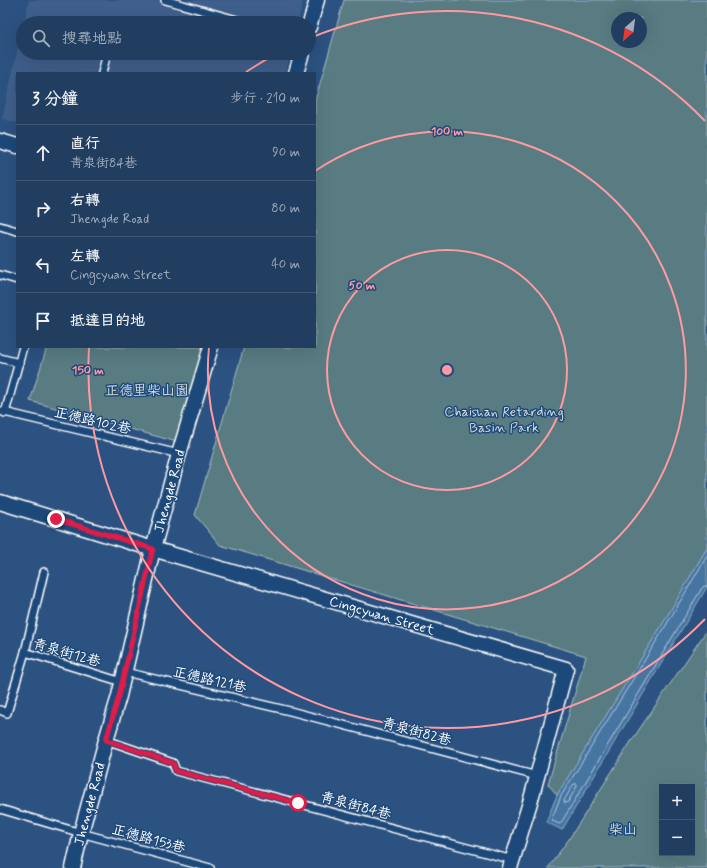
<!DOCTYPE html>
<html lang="zh-TW">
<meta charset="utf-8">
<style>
body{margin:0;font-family:Mynerve,"LXGW WenKai TC",sans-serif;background:#294567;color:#f1f3f6}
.controls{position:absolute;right:12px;bottom:12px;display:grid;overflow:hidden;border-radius:0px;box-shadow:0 4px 16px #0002}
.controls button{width:36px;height:36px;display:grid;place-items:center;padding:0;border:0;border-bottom:1px solid #3e5776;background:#213e61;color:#f1f3f6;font:20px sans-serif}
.compass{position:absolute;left:611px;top:12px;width:36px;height:36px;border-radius:50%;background:#213e61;box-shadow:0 4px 16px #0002;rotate:208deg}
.stop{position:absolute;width:12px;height:12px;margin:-9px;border:3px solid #e11d48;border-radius:50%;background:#fff}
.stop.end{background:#e11d48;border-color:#fff;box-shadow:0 1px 4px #0008}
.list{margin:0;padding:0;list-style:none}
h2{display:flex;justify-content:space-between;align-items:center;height:52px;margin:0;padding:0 16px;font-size:17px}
h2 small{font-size:13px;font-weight:400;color:#a2aebd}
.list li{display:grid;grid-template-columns:26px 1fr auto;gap:12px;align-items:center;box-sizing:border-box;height:56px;padding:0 16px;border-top:1px solid #3e5776}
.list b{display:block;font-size:15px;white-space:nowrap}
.list p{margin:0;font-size:13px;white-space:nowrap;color:#a2aebd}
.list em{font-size:13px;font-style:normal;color:#a2aebd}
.icon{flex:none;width:22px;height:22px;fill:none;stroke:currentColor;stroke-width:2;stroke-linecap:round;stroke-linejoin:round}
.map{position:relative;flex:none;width:707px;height:868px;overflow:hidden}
.search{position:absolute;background:#213e61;box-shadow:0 4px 16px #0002;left:16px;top:16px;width:300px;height:44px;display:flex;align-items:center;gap:10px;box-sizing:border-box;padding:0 14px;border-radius:22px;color:#a2aebd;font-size:15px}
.panel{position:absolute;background:#213e61;box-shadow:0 4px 16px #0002;left:16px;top:72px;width:300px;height:276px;border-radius:0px}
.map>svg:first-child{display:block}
.built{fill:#405e8c}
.green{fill:#587c82;stroke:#acbec0;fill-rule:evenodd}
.water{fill:#4675a2;stroke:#90acc7}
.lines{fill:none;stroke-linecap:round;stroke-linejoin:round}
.shore{stroke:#b5c8da;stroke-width:1}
.service-casing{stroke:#fff;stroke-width:10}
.minor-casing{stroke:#fff;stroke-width:17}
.service{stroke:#1f4a7a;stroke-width:7}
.minor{stroke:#1f4a7a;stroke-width:14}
.route{stroke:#e11d48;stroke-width:5}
.ring{fill:none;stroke:#ff9aa2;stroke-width:2}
.labels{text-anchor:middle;stroke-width:3;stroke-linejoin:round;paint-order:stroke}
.park-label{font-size:14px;fill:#d5dee0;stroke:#1f4a7a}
.street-label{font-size:14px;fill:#fff;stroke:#1f4a7a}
.centre{fill:#ff9aa2;stroke:#1f4a7a;stroke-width:2}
.ring-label{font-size:12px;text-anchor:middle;font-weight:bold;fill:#ff9aa2;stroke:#1f4a7a;stroke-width:3;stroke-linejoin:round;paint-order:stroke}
</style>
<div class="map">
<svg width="707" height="868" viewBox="0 0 707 868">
<rect width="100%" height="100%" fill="#2c5281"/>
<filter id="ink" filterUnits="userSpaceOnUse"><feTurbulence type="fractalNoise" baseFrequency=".025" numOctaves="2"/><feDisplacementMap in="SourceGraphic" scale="8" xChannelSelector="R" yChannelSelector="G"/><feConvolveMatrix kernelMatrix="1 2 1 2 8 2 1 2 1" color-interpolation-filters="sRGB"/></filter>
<g filter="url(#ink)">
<!-- built -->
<g class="built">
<path d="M29,0H303L298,23H24Z"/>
<path d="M23,26V53H290L286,73H17V123L2,119Z"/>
</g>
<!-- green -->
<g class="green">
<path d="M344,0H707V548L662,625L557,795L548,784L586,656L220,545L195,515L244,347H315V101ZM617,18H641V42H617Z"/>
<path d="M47,347H205L177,442L30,401Z"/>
<path d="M707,630V868H548L569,839L632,740ZM662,787H692V853H662Z"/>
</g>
<!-- water -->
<path class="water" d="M707,548V587L562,830L546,822L557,795L662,625Z"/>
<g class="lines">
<!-- shore -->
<g class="shore">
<path d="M707,556L665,627L561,796L552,818L553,821L559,824L561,823L702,588L704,586H707"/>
<path d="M574,784H577V786L568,802L565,803L564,801L565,799Z"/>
</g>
<!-- service casing -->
<g class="service-casing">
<g id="service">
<path d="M165,0L248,23"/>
<path d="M102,73L107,53"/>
<path d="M0,226L17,231"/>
<path d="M0,275L17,280"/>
<path d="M0,358L19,363"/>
<path d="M0,411L179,454"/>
<path d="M5,413L23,347"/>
<path d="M25,652L44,572"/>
<path d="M125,672L290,711L537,776"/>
<path d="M0,710L7,713L25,652L122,682"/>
<path d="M106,740L173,763L176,771L513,860"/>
<path d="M0,809L81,833L210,868"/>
</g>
</g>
<!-- minor casing -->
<g class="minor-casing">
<g id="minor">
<path d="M309,27L317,0"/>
<path d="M296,73L302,53"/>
<path d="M0,141L17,146"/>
<path d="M0,502L153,549L566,669L531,799L510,868"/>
<path d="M73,868L81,833L106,740L119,696L153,549L179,454L211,347"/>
</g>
</g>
<!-- service -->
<use href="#service" class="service"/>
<!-- minor -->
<use href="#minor" class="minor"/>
</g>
</g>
<g class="lines" filter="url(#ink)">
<!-- route -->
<path class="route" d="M56,519L153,549L119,696L106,740L173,763L176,771L298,803"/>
</g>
<!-- distance rings -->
<g class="ring">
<circle cx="447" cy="370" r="120"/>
<path d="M315 171A239 239 0 1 1 209 347"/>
<path d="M705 619A359 359 0 0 1 89 348M246 72A359 359 0 0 1 278 53M310 38A359 359 0 0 1 705 121"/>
</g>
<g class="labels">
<!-- park labels -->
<g class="park-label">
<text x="147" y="395">正德里柴山園</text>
<text x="504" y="416">Chaishan Retarding<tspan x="504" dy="16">Basin Park</tspan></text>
<text x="623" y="834">柴山</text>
</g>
<!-- street labels -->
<g class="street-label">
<text transform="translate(93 420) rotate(13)" y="5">正德路102巷</text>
<text transform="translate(169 491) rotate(-75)" y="5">Jhengde Road</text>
<text transform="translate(382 615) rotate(16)" y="5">Cingcyuan Street</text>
<text transform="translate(67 652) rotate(16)" y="5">青泉街12巷</text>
<text transform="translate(210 679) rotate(13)" y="5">正德路121巷</text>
<text transform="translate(417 731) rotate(15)" y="5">青泉街82巷</text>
<text transform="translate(89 804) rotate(-75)" y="5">Jhengde Road</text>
<text transform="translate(356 805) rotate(15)" y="5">青泉街84巷</text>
<text transform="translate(149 838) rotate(15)" y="5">正德路153巷</text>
</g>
</g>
<circle cx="447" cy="370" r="6" class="centre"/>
<g class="ring-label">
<text x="447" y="135">100 m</text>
<text x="362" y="289">50 m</text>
<text x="88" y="374">150 m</text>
</g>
</svg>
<div class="controls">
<button>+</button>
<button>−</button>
</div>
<svg class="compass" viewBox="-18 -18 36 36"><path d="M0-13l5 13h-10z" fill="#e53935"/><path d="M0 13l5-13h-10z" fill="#a2aebd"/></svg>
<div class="stop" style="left:298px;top:803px"></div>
<div class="stop end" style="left:56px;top:519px"></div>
<div class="search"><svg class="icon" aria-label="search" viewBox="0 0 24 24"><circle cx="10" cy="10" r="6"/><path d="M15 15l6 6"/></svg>搜尋地點</div>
<section class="panel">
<h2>3 分鐘<small>步行 · 210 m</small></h2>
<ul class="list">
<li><svg class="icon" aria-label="ahead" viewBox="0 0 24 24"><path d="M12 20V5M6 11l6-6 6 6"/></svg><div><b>直行</b><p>青泉街84巷</p></div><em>90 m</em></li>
<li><svg class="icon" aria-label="right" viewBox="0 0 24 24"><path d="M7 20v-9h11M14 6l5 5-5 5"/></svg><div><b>右轉</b><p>Jhengde Road</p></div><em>80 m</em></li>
<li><svg class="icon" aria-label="left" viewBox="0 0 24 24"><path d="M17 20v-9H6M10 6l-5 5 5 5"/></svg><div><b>左轉</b><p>Cingcyuan Street</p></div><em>40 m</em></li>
<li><svg class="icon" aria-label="arrive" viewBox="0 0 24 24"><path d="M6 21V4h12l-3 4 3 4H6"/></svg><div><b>抵達目的地</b></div></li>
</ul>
</section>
</div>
